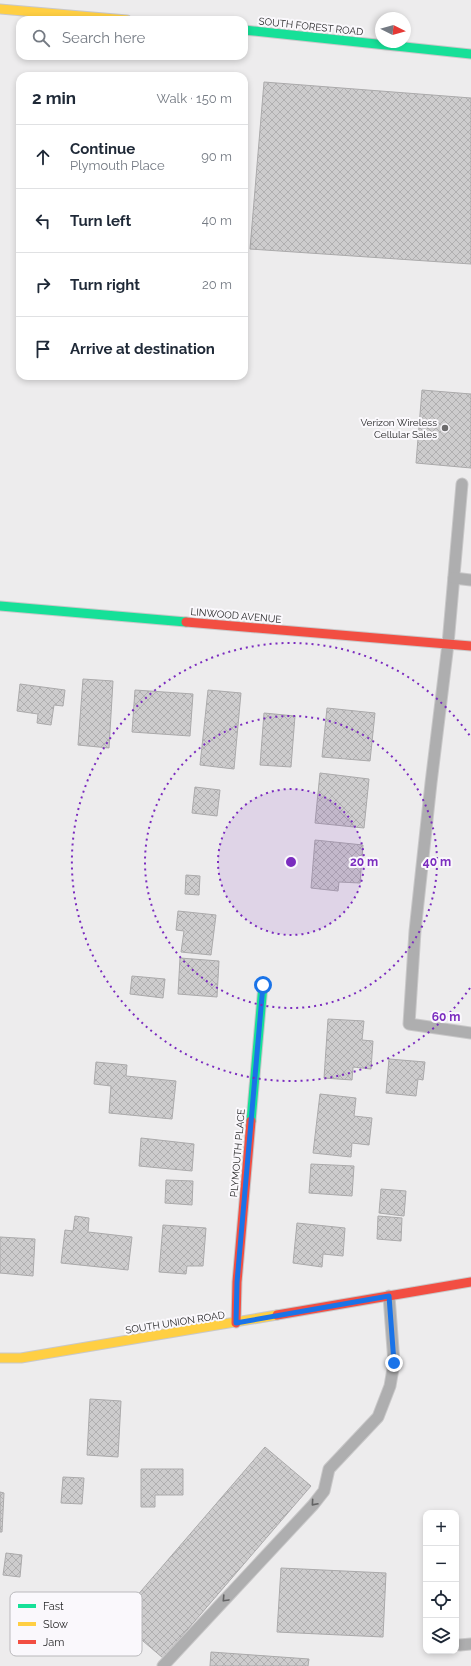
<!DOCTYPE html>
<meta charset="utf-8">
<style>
body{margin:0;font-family:Raleway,sans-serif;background:#f6f6f7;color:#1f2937}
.controls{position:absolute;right:12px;bottom:12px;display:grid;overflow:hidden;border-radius:8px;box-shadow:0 2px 6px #0003}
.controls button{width:36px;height:36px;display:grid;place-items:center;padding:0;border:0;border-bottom:1px solid #e0e1e3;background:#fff;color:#1f2937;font:20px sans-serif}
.compass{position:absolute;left:375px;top:12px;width:36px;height:36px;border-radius:50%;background:#fff;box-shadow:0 2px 6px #0003;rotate:95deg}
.stop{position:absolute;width:12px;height:12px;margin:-9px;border:3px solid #1a73e8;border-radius:50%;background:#fff}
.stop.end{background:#1a73e8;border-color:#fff;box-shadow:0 1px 4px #0008}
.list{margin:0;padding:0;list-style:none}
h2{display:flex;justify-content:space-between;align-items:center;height:52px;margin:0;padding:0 16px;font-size:17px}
h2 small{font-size:13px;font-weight:400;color:#747a83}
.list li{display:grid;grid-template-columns:26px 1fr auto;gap:12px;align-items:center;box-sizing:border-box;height:64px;padding:0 16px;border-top:1px solid #e0e1e3}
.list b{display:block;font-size:15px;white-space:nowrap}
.list p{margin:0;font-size:13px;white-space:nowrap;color:#747a83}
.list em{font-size:13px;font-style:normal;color:#747a83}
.icon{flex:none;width:22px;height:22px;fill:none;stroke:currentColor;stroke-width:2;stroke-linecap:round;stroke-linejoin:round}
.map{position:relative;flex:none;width:471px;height:1666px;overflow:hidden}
.search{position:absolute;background:#fff;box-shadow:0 2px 6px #0003;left:16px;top:16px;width:232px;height:44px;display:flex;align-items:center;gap:10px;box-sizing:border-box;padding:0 14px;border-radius:12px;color:#747a83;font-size:15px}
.panel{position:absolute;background:#fff;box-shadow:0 2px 6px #0003;left:16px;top:72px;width:232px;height:308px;border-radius:12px}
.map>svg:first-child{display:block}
.building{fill:url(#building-cross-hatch);stroke:#abaaab}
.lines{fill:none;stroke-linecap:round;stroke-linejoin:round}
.lane-casing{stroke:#c9c8c9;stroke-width:13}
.fast-casing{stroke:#c9c8c9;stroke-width:11}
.slow-casing{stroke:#c9c8c9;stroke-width:11}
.jam-casing{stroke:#c9c8c9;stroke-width:11}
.lane{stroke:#aeaeaf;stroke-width:11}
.fast{stroke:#16e098;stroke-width:9}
.slow{stroke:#ffcf43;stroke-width:9}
.jam{stroke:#f24e42;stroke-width:9}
.oneway{stroke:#636364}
.route{stroke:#1a73e8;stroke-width:5}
.ring{fill:none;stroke:#7b2cbf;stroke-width:2;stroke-dasharray:2 4}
.poi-dot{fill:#6c6b6c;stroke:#faf8fc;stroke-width:1.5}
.labels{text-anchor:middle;stroke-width:4;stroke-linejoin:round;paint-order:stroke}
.street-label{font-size:10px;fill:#262627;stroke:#faf8fc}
.poi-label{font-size:10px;fill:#262627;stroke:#faf8fc;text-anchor:end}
.key{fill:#faf8fc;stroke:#bab9bc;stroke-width:1}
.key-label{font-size:11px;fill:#262627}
.centre{fill:#7b2cbf;stroke:#faf8fc;stroke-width:2}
.ring-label{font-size:12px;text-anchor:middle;font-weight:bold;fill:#7b2cbf;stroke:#faf8fc;stroke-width:4;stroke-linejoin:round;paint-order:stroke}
</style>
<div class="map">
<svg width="471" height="1666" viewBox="0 0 471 1666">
<defs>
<pattern id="building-cross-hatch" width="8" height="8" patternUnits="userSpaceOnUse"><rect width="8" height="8" fill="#cdcccd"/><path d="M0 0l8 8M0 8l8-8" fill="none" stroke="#b0afb0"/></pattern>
</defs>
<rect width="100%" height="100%" fill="#edeced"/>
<!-- building -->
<g class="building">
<path d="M264,82L471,98V264L250,249Z"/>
<path d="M422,390L471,394V468L416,463Z"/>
<path d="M83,679L113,681L109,748L78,745Z"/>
<path d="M20,684L65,690L63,706L54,705L51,725L37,723L38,714L17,711Z"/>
<path d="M135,690L193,694L190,736L132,732Z"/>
<path d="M208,690L241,693L234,769L200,765Z"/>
<path d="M327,708L375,713L370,761L322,757Z"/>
<path d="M264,713L295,716L291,767L260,765Z"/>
<path d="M320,773L369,779L364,828L315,823Z"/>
<path d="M195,787L220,790L217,816L192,813Z"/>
<path d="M315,840L363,845L360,883L339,882L338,891L311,888Z"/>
<path d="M186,875L200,876L199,895L185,894Z"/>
<path d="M178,911L216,915L211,955L181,952L184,931L176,930Z"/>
<path d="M180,958L219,961L217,997L178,994Z"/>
<path d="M132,976L165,979L163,998L130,994Z"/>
<path d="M328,1019L364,1021L362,1040L373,1041L371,1069L353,1067L352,1080L324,1078Z"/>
<path d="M389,1059L425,1062L423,1080L418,1079L416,1096L386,1093Z"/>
<path d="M96,1062L127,1065L126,1076L176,1081L172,1119L109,1113L111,1086L94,1084Z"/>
<path d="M320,1094L356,1098L354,1116L372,1118L369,1145L352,1143L351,1157L313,1153Z"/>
<path d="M141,1138L194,1144L192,1171L139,1166Z"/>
<path d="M311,1164L354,1166L352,1196L309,1193Z"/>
<path d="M166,1180L193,1181L192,1205L165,1203Z"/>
<path d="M381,1189L406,1191L404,1216L379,1213Z"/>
<path d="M75,1216L89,1218L88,1232L132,1237L128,1270L61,1263L65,1230L73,1231Z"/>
<path d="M378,1216L402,1218L401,1241L377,1239Z"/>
<path d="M297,1223L345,1228L343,1256L323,1254L322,1267L293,1263Z"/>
<path d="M163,1225L206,1228L203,1266H187L186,1274L159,1272Z"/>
<path d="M0,1237L35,1239L33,1276L0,1273Z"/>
<path d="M90,1399L121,1401L118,1457L87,1455Z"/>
<path d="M265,1447L311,1486L163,1658L117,1619Z"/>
<path d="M141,1469H183V1495H155V1507H141Z"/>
<path d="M63,1477L84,1478L82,1504L61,1503Z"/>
<path d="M0,1492L4,1493L2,1532H0Z"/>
<path d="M6,1553L22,1555L20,1577L3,1575Z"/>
<path d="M281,1568L386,1573L383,1637L277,1632Z"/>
<path d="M211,1652L309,1659L308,1666H210Z"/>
</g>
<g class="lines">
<!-- lane casing -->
<g class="lane-casing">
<g id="lane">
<path d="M462,484L448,644L431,783L415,931L409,1024L471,1033"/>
<path d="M454,578L471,580"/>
<path d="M460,1645L471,1644"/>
<path d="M163,1666L313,1505L324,1491L329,1469L378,1417L390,1386L394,1363L389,1296"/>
</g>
</g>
<!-- fast casing -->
<g class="fast-casing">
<g id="fast">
<path d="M244,30L471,54"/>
<path d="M0,606L186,622"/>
<path d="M251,1121L263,985"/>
</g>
</g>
<!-- slow casing -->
<g class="slow-casing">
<g id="slow">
<path d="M0,9L127,20"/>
<path d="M0,1358H21L277,1315"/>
</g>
</g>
<!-- jam casing -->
<g class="jam-casing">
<g id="jam">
<path d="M186,622L471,646"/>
<path d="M277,1315L471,1282"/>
<path d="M236,1323L237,1282L251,1121"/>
</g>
</g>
<!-- lane -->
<use href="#lane" class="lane"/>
<!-- fast -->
<use href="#fast" class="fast"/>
<!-- slow -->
<use href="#slow" class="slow"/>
<!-- jam -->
<use href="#jam" class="jam"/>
</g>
<!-- one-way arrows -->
<defs><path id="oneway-chevron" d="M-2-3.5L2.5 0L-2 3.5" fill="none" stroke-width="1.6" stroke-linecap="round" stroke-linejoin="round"/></defs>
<g class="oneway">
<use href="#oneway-chevron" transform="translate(314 1503) rotate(131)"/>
<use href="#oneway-chevron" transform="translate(225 1599) rotate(133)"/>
</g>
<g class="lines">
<!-- route -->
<path class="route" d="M263,985L237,1282L236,1323L389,1296L394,1363"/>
</g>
<!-- distance rings -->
<circle cx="291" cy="862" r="73" fill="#7b2cbf" fill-opacity=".12"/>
<g class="ring">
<circle cx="291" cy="862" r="73"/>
<circle cx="291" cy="862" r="146"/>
<path d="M470 988A219 219 0 1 1 470 736"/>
</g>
<!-- markers -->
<circle class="poi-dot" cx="445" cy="428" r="4"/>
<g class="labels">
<!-- street labels -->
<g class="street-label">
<text transform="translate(311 26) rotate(6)" y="4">SOUTH FOREST ROAD</text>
<text transform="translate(236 615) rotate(5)" y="4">LINWOOD AVENUE</text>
<text transform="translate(237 1153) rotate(-85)" y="4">PLYMOUTH PLACE</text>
<text transform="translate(175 1322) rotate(-9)" y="4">SOUTH UNION ROAD</text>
</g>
<!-- poi labels -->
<g class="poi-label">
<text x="437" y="426">Verizon Wireless<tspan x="437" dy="12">Cellular Sales</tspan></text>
</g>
</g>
<!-- legend -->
<rect x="10" y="1592" width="132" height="64" rx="6" class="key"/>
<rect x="18" y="1604" width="18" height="4" fill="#16e098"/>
<rect x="18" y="1622" width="18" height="4" fill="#ffcf43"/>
<rect x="18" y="1640" width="18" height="4" fill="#f24e42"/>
<g class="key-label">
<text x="43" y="1610">Fast</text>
<text x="43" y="1628">Slow</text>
<text x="43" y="1646">Jam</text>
</g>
<circle cx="291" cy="862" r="6" class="centre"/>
<g class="ring-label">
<text x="364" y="866">20 m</text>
<text x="437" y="866">40 m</text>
<text x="446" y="1021">60 m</text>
</g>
</svg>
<div class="controls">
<button>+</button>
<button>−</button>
<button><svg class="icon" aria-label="locate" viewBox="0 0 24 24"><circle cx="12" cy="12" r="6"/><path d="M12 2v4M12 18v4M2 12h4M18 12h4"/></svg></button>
<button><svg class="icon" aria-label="layers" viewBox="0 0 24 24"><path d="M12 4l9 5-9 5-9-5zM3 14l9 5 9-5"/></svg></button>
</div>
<svg class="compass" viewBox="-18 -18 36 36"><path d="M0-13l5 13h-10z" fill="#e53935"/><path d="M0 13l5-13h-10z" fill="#747a83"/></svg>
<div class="stop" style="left:263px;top:985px"></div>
<div class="stop end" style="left:394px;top:1363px"></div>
<div class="search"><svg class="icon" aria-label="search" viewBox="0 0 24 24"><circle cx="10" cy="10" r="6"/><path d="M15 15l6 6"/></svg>Search here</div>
<section class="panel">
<h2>2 min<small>Walk · 150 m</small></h2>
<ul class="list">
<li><svg class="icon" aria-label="ahead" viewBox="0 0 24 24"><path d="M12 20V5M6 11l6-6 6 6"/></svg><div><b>Continue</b><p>Plymouth Place</p></div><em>90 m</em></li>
<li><svg class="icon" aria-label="left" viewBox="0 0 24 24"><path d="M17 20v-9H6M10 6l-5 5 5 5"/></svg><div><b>Turn left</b></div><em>40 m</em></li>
<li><svg class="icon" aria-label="right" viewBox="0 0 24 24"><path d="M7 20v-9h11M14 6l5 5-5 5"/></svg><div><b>Turn right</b></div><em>20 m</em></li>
<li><svg class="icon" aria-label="arrive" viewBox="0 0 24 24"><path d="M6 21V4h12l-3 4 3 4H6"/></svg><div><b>Arrive at destination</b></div></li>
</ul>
</section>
</div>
